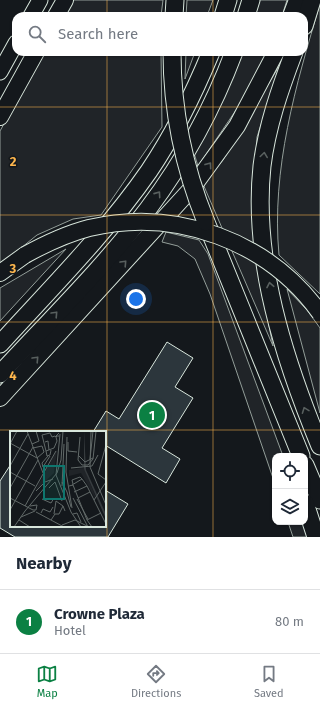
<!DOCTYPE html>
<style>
body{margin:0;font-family:"Fira Sans",sans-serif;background:#f2f2f3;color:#1f2937}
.controls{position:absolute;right:12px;bottom:12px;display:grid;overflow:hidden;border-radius:8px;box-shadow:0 1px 3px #0004}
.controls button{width:36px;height:36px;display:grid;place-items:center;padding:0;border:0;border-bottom:1px solid #e0e1e3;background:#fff;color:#1f2937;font:20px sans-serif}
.you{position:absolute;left:136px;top:299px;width:14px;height:14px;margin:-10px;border:3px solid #fff;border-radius:50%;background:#1a73e8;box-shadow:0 0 0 6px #1a73e833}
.badge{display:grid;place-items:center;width:26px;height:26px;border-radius:50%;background:#0b8043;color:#fff;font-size:13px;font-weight:700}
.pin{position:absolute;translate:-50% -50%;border:2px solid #fff;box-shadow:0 1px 4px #0006}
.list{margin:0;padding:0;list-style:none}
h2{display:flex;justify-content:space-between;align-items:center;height:52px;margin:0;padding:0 16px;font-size:17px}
h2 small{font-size:13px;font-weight:400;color:#747a83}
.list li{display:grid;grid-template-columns:26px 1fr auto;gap:12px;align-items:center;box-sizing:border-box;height:64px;padding:0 16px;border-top:1px solid #e0e1e3}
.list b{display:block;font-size:15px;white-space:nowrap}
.list p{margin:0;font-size:13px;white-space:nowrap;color:#747a83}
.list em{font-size:13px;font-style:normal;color:#747a83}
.icon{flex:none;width:22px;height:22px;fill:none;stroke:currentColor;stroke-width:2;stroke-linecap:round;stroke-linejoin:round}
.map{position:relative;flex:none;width:320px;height:537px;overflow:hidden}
.search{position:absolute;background:#fff;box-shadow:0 1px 3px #0004;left:12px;right:12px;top:12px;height:44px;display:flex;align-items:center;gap:10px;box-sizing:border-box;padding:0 14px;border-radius:12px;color:#747a83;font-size:15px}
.sheet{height:116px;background:#fff}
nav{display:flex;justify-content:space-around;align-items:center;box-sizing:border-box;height:56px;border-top:1px solid #e0e1e3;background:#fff;font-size:11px;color:#747a83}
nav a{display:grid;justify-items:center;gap:2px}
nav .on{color:#0b8043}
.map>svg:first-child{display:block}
.green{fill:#202428;stroke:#939e99}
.building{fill:#2c363c;stroke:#d8e6dc}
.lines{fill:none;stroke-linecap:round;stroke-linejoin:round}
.primary-casing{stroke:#d8e6dc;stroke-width:17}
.trunk-casing{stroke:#d8e6dc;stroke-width:18}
.motorway-casing{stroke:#d8e6dc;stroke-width:19}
.primary{stroke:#14181c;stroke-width:15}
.trunk{stroke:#14181c;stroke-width:16}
.motorway{stroke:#14181c;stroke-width:17}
.trunk-bridge-casing{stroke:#d8e6dc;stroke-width:18;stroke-linecap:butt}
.motorway-bridge-casing{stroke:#d8e6dc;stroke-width:19;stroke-linecap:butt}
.trunk-bridge{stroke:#14181c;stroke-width:16}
.motorway-bridge{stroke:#14181c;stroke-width:17}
.oneway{stroke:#59605f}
.grid{fill:none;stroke:#ffb74d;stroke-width:1;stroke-opacity:0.55}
.inset-road{fill:none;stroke:#626a69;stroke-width:1}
.view{fill:#0f766e;fill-opacity:0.15;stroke:#0f766e;stroke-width:2}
.inset-edge{fill:none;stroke:#d8e6dc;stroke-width:2}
.grid-label{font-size:13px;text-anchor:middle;font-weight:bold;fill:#ffb74d;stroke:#14181c;stroke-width:3;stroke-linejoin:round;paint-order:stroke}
</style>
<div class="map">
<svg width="320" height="537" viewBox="0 0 320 537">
<rect width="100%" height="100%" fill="#14181c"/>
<!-- green -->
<g class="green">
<path d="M73,0H163L161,16H64Z"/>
<path d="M187,0H213L207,16H186Z"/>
<path d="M258,0H287L282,16H253Z"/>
<path d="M320,4V294L279,255C271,170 296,84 320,4Z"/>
<path d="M44,52H161L162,127L101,215L73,219L37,235L0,265V131Z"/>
<path d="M186,52H195L185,79Z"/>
<path d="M240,52H266L251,88L198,166L193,150Z"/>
<path d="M281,63L257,137L253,213L258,270L273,346L203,184L223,160Z"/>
<path d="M166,232L199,240L208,254L283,456H275V484L210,294L195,259L178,246L162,242Z"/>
<path d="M66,249L0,321V288Z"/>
<path d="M287,289L307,310L320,328V413Z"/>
<path d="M288,522H305L311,537H293Z"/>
</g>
<!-- building -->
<g class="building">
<path d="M167,342L193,358L175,387L193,398L162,448L180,459L166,483L105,445V432H93L106,411L119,419Z"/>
<path d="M11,464V526H105V490L128,504L108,537H15L0,528V481Z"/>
</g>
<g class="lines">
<!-- primary casing -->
<g class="primary-casing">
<g id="primary">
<path d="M31,16L40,0"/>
<path d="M0,72L16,43"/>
</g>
</g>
<!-- trunk casing -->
<g class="trunk-casing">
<g id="trunk">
<path d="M56,16L65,0"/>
<path d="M291,16L297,0"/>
<path d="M0,117L36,52"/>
<path d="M0,273L25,255"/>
<path d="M0,398L192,188L237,126L276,52"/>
</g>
</g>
<!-- motorway casing -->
<g class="motorway-casing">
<g id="motorway">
<path d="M174,16L175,0"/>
<path d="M223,16L228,0"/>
<path d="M246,16L251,0"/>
<path d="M304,26L312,0"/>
<path d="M294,52C280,89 267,126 262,166C252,260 284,359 320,446"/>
<path d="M206,222L301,456"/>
<path d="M0,344C51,288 106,233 149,171C174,134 194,93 211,52"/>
<path d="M0,374C50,320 104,267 148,209C184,161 213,108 234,52"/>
<path d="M305,465L320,500"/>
<path d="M305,503L316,537"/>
</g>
</g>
<!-- primary -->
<use href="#primary" class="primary"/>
<!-- trunk -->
<use href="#trunk" class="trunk"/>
<!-- motorway -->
<use href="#motorway" class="motorway"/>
<!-- trunk-bridge casing -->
<g class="trunk-bridge-casing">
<path id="trunk-bridge" d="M25,255C45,244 66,234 89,228C176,207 268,241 320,313"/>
</g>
<!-- motorway-bridge casing -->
<g class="motorway-bridge-casing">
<path id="motorway-bridge" d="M172,52C172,110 184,168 206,222"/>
</g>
<!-- trunk-bridge -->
<use href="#trunk-bridge" class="trunk-bridge"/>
<!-- motorway-bridge -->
<use href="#motorway-bridge" class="motorway-bridge"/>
</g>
<!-- one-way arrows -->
<defs><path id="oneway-chevron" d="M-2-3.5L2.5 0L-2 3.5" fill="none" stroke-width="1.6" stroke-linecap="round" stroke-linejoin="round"/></defs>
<g class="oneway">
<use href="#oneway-chevron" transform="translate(264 155) rotate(-82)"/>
<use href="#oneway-chevron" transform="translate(209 165) rotate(-54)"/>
<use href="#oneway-chevron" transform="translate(158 194) rotate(-55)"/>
<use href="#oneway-chevron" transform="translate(124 263) rotate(-47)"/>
<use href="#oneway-chevron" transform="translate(270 285) rotate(-101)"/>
<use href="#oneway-chevron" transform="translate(55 314) rotate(-47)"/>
<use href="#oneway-chevron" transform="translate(36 359) rotate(-47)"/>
<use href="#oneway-chevron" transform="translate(305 410) rotate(-111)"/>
</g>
<!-- grid -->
<path class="grid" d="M107,0V16M213,0V16M107,52V537M213,52V537M0,107H320M0,215H320M0,322H320M0,430H320"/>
<!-- overview -->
<g transform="translate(10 431)">
<rect width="96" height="96" fill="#14181c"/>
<path d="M47,19L44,42L25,60ZM74,37L86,67H85L71,42L59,45V39Z" fill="#202428"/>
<path d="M74,0L76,39L96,83V88L74,38Z" fill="#363b3e"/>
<path class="inset-road" d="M17,0L33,42M81,0L80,36L96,74M49,2L46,5V6L47,10L44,17L36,20L32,4L40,2L42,6L45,5L46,6L47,5H49M50,3L46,44L61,81L71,96M57,6L56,41L62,77M70,6L68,29L72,34H78L83,28L86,0M35,11L38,10L39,19M58,11V20L67,21M0,12L27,27L34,21L32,15L23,17M0,13L7,0M22,13L29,10L26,0M96,14L88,43L96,49M36,20L37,25L40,24L41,19M38,25L32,32L33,36L40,25M69,25L75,31L83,27M80,28L83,0M0,35L18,3M61,37L82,35L88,24M0,41L25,55M52,51L57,61L61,76M63,53L62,49L70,46L72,48M62,54L72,48L77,55L64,61M52,55L54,13M59,55L63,54L77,89M77,55L96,93M0,57L23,16M39,57L45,51L52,70M26,60L35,51L43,48M0,67L23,79M63,67L78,96M68,67L80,61M32,68L41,72L44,67M67,68L78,88M84,69L96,51M15,75L46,20M20,75L27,74L26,79H23M0,79L28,29M26,81L54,96M31,82L33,78L40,81L43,76M44,83L46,70L53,75M63,83L67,82L71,91M11,86L25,80M9,89L20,96M41,89L45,83H49L53,75L55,80M52,94L65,89L77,95M4,96L15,80L47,42L51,29L53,0M82,96L77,89L91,82"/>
<path class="view" d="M34,35H54V68H34Z"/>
<rect width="96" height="96" class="inset-edge"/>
</g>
<g class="grid-label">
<text x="13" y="166">2</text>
<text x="13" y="273">3</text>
<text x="13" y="380">4</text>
</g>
</svg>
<div class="controls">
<button><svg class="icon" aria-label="locate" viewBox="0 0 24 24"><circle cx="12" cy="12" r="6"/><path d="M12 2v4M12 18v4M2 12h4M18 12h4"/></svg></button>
<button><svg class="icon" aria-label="layers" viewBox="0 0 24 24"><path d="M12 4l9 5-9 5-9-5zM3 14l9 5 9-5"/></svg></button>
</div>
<div class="you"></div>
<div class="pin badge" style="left:152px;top:415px">1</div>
<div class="search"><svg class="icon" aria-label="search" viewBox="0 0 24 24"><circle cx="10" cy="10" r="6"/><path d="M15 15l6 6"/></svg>Search here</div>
</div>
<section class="sheet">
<h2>Nearby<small></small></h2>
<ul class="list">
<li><span class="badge">1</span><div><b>Crowne Plaza</b><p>Hotel</p></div><em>80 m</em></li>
</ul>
</section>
<nav>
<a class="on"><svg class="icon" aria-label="map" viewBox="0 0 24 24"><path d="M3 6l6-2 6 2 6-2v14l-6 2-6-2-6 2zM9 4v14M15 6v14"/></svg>Map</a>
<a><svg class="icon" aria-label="directions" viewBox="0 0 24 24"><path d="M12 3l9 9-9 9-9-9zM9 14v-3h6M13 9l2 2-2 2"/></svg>Directions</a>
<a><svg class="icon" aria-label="saved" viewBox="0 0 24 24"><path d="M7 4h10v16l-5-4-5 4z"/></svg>Saved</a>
</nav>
